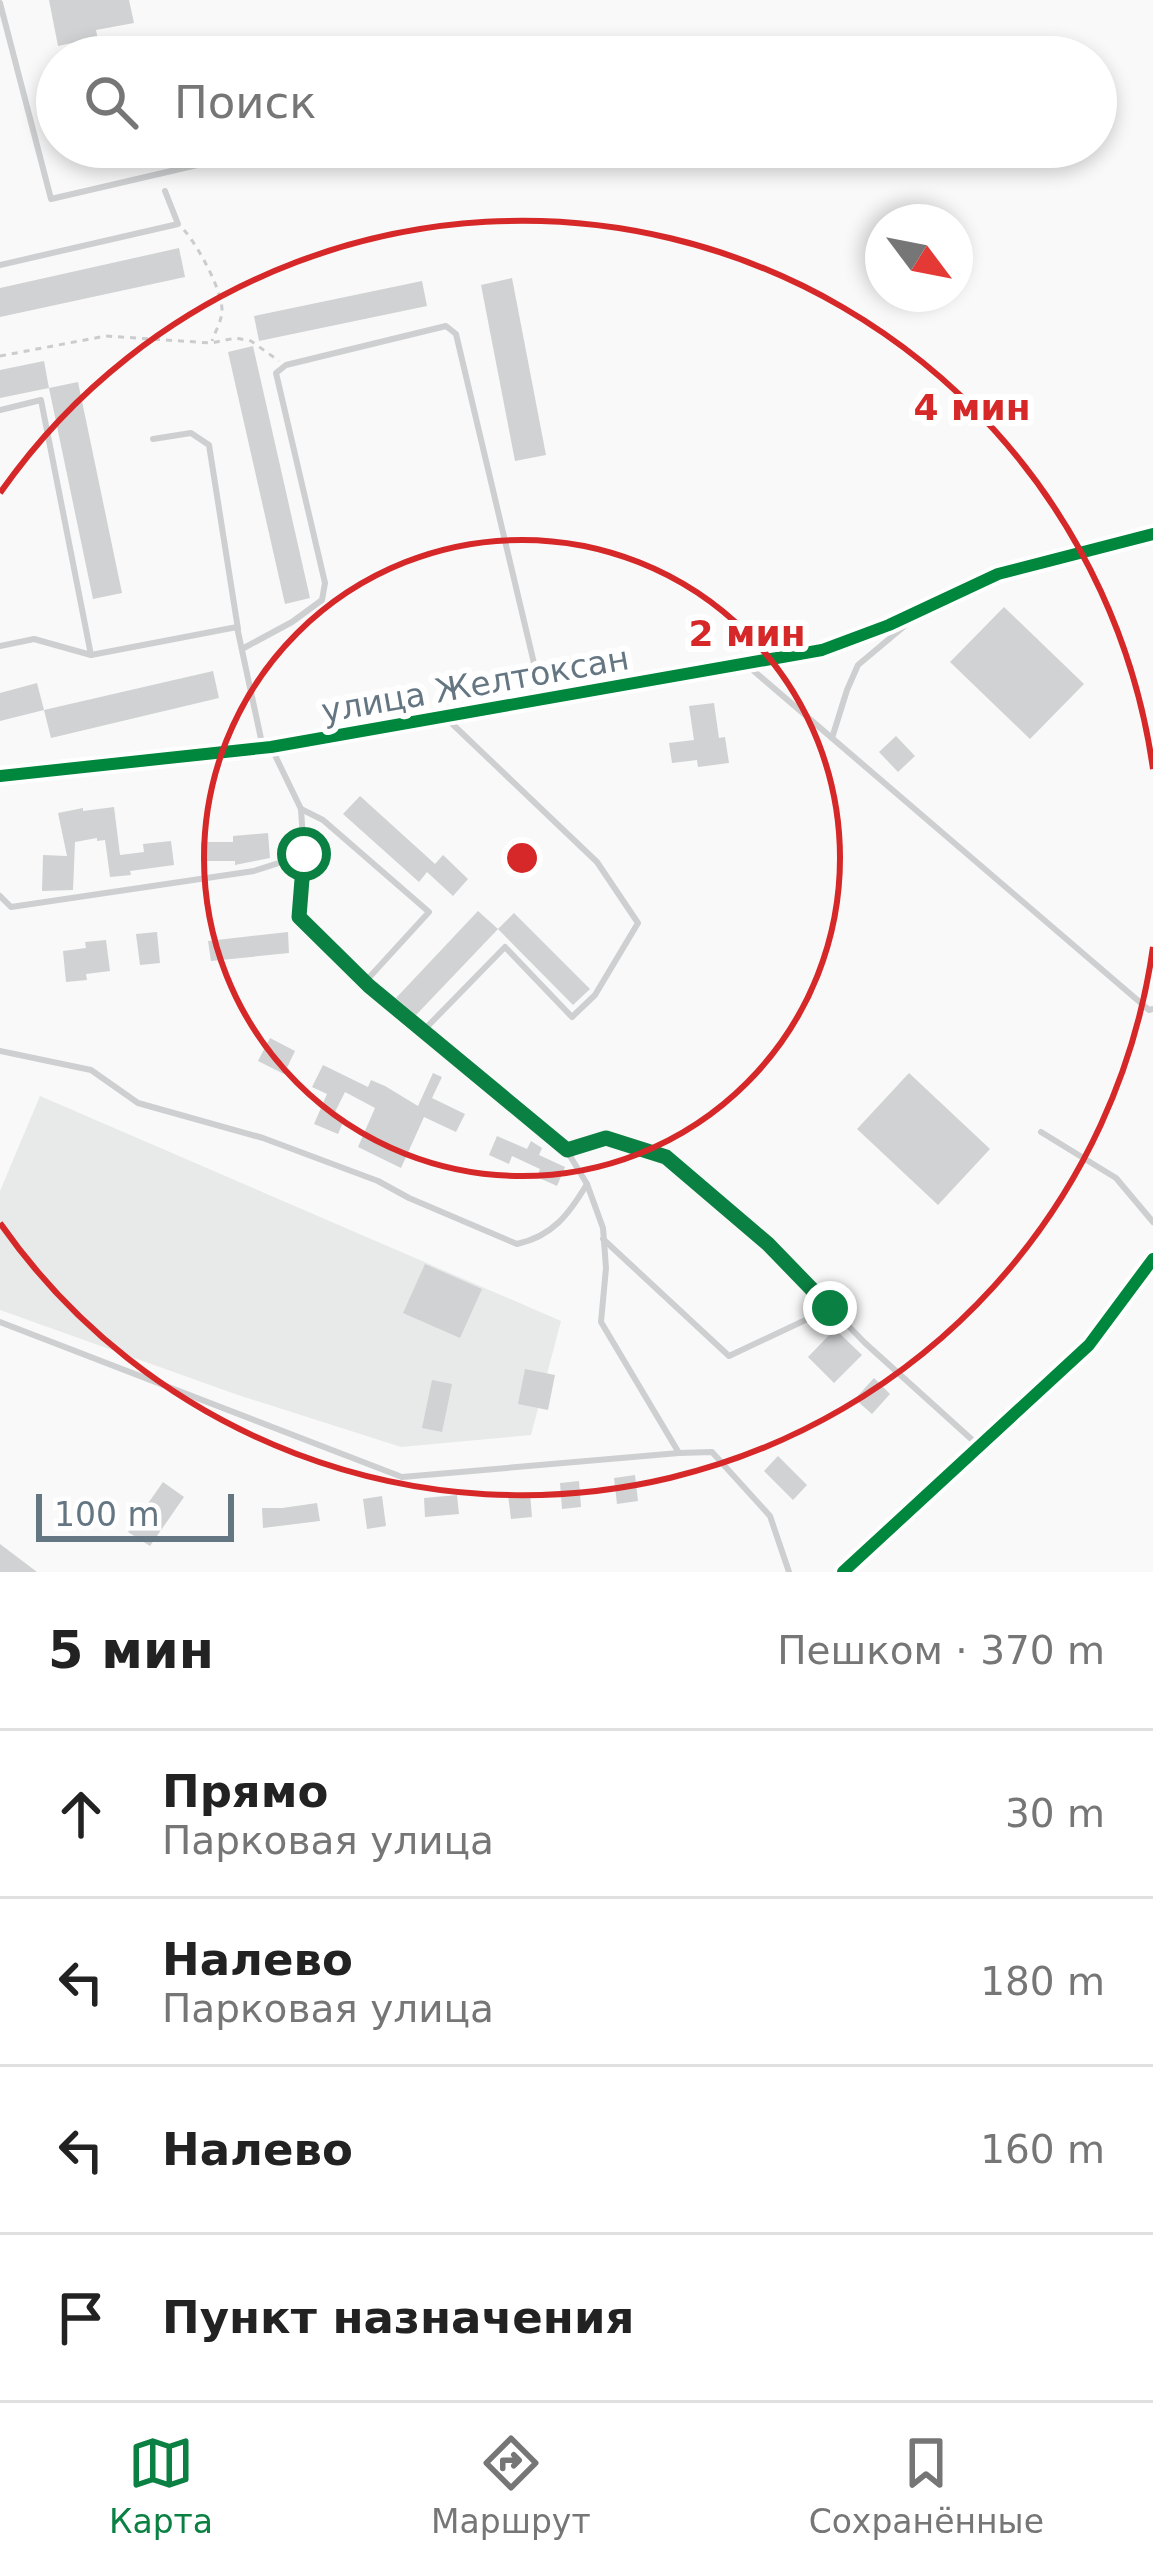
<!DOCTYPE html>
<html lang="ru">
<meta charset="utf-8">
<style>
body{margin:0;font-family:"DejaVu Sans",sans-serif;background:#f6f6f6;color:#222}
.compass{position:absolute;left:865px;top:204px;width:108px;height:108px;border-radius:50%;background:#fff;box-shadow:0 6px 18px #0003;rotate:122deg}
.scale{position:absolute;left:36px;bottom:30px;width:198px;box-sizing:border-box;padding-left:12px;border:6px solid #657683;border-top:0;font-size:33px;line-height:42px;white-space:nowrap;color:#657683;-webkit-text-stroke:9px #fff;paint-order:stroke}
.stop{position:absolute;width:36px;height:36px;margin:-27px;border:9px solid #0b8043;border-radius:50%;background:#fff}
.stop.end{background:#0b8043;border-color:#fff;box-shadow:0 3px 12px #0008}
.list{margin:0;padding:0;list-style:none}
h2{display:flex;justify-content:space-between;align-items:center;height:156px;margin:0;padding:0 48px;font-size:51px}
h2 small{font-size:39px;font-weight:400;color:#767676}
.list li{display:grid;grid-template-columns:78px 1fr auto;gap:36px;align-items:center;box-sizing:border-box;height:168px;padding:0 48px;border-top:3px solid #e0e0e0}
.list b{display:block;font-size:45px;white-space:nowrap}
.list p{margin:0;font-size:39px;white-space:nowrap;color:#767676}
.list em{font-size:39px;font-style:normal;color:#767676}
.icon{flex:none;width:66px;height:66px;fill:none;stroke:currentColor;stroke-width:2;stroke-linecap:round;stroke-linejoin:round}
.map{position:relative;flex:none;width:1153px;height:1572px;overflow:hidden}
.search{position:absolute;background:#fff;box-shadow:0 6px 18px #0003;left:36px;right:36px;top:36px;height:132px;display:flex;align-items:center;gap:30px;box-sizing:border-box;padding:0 42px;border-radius:66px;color:#767676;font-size:45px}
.sheet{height:828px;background:#fff}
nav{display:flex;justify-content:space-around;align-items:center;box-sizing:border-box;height:168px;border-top:3px solid #e0e0e0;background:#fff;font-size:33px;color:#767676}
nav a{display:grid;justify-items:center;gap:6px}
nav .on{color:#0b8043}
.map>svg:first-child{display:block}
.built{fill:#e8e9e9}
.building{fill:#d0d2d3}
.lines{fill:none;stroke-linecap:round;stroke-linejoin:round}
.path{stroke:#cbcccd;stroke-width:3;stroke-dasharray:6 6;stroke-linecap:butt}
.lane{stroke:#cecfd0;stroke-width:6}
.street{stroke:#cecfd0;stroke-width:10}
.cycleway-casing{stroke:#fff;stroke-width:20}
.cycleway{stroke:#00873e;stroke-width:12}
.route{stroke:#0b8043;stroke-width:15}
.ring{fill:none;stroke:#d62828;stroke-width:6}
.labels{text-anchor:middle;stroke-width:12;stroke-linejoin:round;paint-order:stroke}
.street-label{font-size:33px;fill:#657683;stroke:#fff}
.centre{fill:#d62828;stroke:#fff;stroke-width:6}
.ring-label{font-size:36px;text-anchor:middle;font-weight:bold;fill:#d62828;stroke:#fff;stroke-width:12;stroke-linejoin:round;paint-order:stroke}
</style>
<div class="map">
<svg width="1153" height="1572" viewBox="0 0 1153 1572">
<rect width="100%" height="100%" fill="#f9f9f9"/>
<!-- built -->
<path class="built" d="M40,1096L561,1321L531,1435L401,1447L238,1395L0,1310V1191Z"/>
<!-- building -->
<g class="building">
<path d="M49,0H129L134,23L96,30L101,57H89L85,40L58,46Z"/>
<path d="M179,248L185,277L0,317V288Z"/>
<path d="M512,278L546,455L515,461L481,285Z"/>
<path d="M422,281L427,306L259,341L254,316Z"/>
<path d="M253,346L310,598L285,604L228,352Z"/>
<path d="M44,361L49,388L0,398V370Z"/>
<path d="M78,382L122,593L93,599L49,388Z"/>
<path d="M1004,607L1084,684L1030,739L950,662Z"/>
<path d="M213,671L219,698L51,738L44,710Z"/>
<path d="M37,683L44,710L0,721V693Z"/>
<path d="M714,703L719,738L725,737L729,763L698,767L697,760L672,763L669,743L694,740L689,706Z"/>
<path d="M896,736L915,756L898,772L879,752Z"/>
<path d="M360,796L435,864L443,855L468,879L453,896L427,872L419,882L343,814Z"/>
<path d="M114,807L120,855L144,852L143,844L171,841L174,865L130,871L131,875L110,877L105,840L97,841V838L75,842L73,890L42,891L43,855L67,856L58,813L83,808V811Z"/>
<path d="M268,833L270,858L235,865V861H201V842H233V836Z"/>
<path d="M478,911L498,929L416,1015L396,998Z"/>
<path d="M514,913L590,989L573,1005L498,929Z"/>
<path d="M157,932L160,963L140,965L136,934Z"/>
<path d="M288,932L289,953L211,961L208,941Z"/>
<path d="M106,940L110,971L86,974L87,980L66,982L63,951L86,948L85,942Z"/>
<path d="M270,1038L295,1051L284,1074L258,1061Z"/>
<path d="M323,1065L368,1087L371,1080L385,1086L418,1106L433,1073L442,1077L432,1098L465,1114L456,1132L424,1117L401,1168L358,1147L375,1108L345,1092L334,1114L345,1118L338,1134L314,1124L327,1094L312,1087Z"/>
<path d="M909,1073L990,1149L938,1205L857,1129Z"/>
<path d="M497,1136L527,1149L531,1141L542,1148L539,1155L565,1167L557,1186L537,1177L540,1169L512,1156L509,1164L489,1155Z"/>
<path d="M425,1264L482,1289L460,1338L403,1313Z"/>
<path d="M835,1329L862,1355L834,1383L808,1357Z"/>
<path d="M525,1369L555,1375L548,1410L518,1404Z"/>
<path d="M874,1378L890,1394L872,1414L855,1399Z"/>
<path d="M432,1380L452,1384L442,1432L422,1428Z"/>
<path d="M778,1456L807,1485L793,1500L764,1471Z"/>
<path d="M635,1475L638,1501L617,1504L614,1478Z"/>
<path d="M579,1481L581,1507L562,1509L560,1483Z"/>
<path d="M163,1482L184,1497L150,1546L128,1532Z"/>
<path d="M530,1493L532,1517L511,1519L508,1495Z"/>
<path d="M457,1495L459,1514L425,1517L424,1498Z"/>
<path d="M382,1496L386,1526L367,1529L363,1499Z"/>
<path d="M317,1503L320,1521L263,1528L262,1508H282Z"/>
<path d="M0,1544L37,1572H0Z"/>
</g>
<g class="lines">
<!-- path -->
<g class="path">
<path d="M184,230C198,246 223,291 222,312C221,322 215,332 212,341"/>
<path d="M0,356L106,336L211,343L236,338L251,341L279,361"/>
</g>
<!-- lane -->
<g class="lane">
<path d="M0,3L51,199L223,159"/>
<path d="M0,265L178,224L165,191"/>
<path d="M0,410L41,400L91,655"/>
<path d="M153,439L191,433L209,445L238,629"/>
<path d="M0,646L34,639L91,655L237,627L263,748"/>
<path d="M242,649L292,622L322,600L325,583L276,373L286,365L446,326L456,334L542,697"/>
<path d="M748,666L1149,1010L1153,1009"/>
<path d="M832,738L847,690L858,665L914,618"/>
<path d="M271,747L301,809L304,855L299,917L369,985L567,1151L587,1184L603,1228L606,1268L601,1322L679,1453L712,1452L770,1516L789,1572"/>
<path d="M301,809L323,820L429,912L365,982"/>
<path d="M0,896L11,907L254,871L304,855"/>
<path d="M423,1031L505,947L572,1017L595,995L638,923L597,862L445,717"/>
<path d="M0,1051L91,1070L138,1103L263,1138L378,1181L409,1198L517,1244C553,1236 569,1214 587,1184"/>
<path d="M1041,1132L1116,1178L1153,1222"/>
<path d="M567,1151L606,1137L666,1157L768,1244L865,1343L979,1446"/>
<path d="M603,1239L729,1356L831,1308"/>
<path d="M0,1322L402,1477L679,1453"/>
</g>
<!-- street -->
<g class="street">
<path d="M0,776L271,747L822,650L889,625L998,574L1153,534"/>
<path d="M843,1572L1089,1345L1153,1259"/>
</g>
<!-- cycleway casing -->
<g class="cycleway-casing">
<g id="cycleway">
<path d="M0,776L271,747L822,650L889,625L998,574L1153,534"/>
<path d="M843,1572L1089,1345L1153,1259"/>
</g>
</g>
<!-- cycleway -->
<use href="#cycleway" class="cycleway"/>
</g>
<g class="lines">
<!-- route -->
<path class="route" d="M304,854L299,917L369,986L567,1150L606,1138L666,1157L768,1244L830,1308"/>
</g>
<!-- distance rings -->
<g class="ring">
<circle cx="522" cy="858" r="318"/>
<path d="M1153 947A637 637 0 0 1 0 1223M0 493A637 637 0 0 1 1153 769"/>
</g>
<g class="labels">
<!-- street labels -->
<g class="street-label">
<text transform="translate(475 684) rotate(-10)" y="12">улица Желтоксан</text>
</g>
</g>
<circle cx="522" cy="858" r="18" class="centre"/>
<g class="ring-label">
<text x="972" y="420">4 мин</text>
<text x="747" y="646">2 мин</text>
</g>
</svg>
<svg class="compass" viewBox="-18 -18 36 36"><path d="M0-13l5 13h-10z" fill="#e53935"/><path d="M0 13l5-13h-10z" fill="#767676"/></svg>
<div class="scale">100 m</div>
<div class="stop" style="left:304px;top:854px"></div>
<div class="stop end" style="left:830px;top:1308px"></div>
<div class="search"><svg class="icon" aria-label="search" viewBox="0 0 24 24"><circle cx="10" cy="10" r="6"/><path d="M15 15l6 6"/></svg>Поиск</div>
</div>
<section class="sheet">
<h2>5 мин<small>Пешком · 370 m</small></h2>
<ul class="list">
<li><svg class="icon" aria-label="ahead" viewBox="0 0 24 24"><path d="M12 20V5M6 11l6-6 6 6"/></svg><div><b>Прямо</b><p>Парковая улица</p></div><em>30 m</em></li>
<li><svg class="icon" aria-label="left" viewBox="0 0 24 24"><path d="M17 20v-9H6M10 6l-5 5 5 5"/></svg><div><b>Налево</b><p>Парковая улица</p></div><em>180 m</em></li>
<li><svg class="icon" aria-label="left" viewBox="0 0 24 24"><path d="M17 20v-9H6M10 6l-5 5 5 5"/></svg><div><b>Налево</b></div><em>160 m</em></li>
<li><svg class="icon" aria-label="arrive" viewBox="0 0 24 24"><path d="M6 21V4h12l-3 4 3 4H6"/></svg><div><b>Пункт назначения</b></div></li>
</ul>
</section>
<nav>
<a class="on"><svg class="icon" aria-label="map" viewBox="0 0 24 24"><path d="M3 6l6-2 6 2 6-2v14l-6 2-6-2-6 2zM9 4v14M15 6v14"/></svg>Карта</a>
<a><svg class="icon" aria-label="directions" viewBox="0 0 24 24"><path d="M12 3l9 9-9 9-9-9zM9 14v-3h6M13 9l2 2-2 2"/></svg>Маршрут</a>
<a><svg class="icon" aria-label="saved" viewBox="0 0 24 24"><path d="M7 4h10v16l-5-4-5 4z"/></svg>Сохранённые</a>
</nav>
